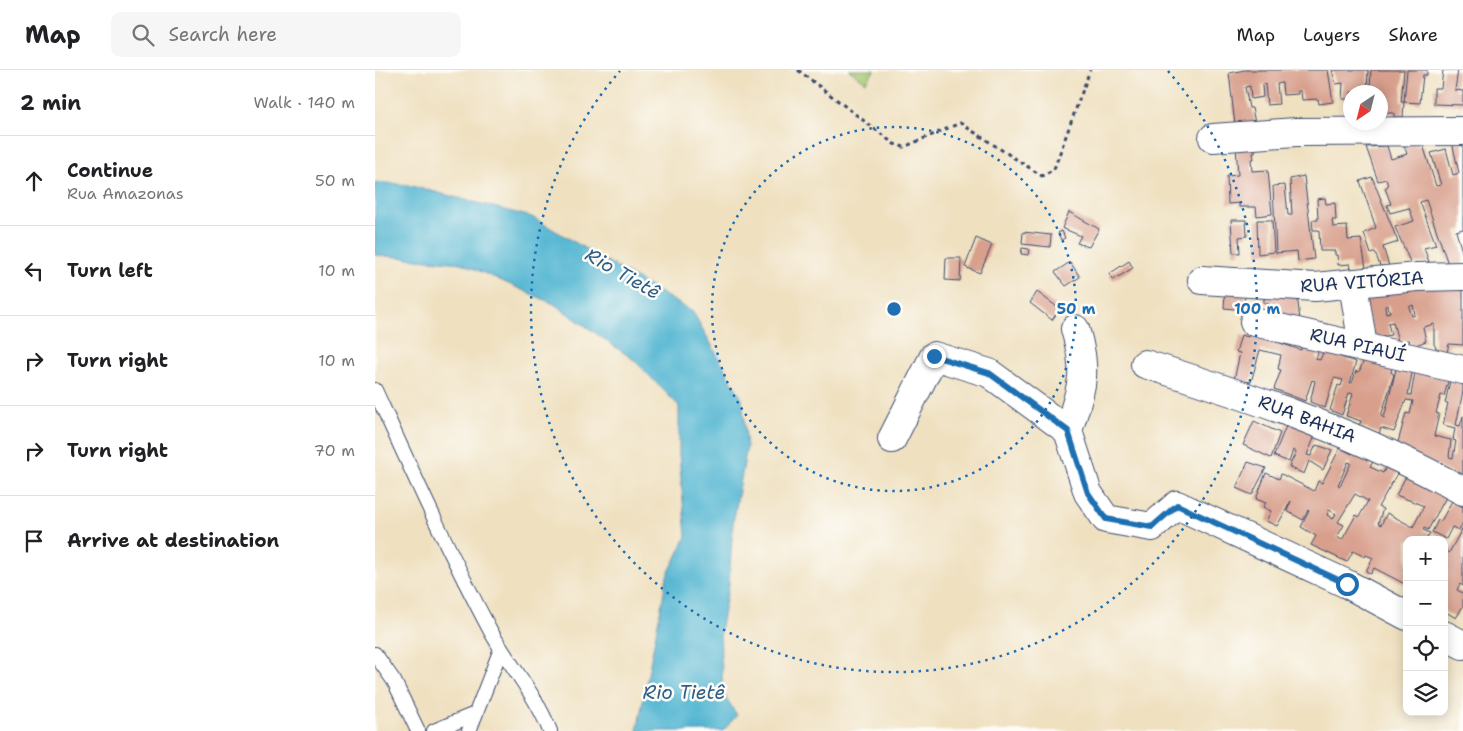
<!DOCTYPE html>
<meta charset="utf-8">
<style>
body{margin:0;font-family:"Shantell Sans",sans-serif;background:#f6f6f6;color:#202124}
.controls{position:absolute;right:15px;bottom:15px;display:grid;overflow:hidden;border-radius:10px;box-shadow:0 2px 12px #0003}
.controls button{width:45px;height:45px;display:grid;place-items:center;padding:0;border:0;border-bottom:1px solid #e0e0e0;background:#fff;color:#202124;font:25px sans-serif}
.compass{position:absolute;left:968px;top:15px;width:45px;height:45px;border-radius:50%;background:#fff;box-shadow:0 2px 12px #0003;rotate:215deg}
.stop{position:absolute;width:15px;height:15px;margin:-11px;border:4px solid #1f6fb2;border-radius:50%;background:#fff}
.stop.end{background:#1f6fb2;border-color:#fff;box-shadow:0 1px 5px #0008}
.list{margin:0;padding:0;list-style:none}
h2{display:flex;justify-content:space-between;align-items:center;height:65px;margin:0;padding:0 20px;font-size:21px}
h2 small{font-size:16px;font-weight:400;color:#757577}
.list li{display:grid;grid-template-columns:32px 1fr auto;gap:15px;align-items:center;box-sizing:border-box;height:90px;padding:0 20px;border-top:1px solid #e0e0e0}
.list b{display:block;font-size:19px;white-space:nowrap}
.list p{margin:0;font-size:16px;white-space:nowrap;color:#757577}
.list em{font-size:16px;font-style:normal;color:#757577}
.icon{flex:none;width:28px;height:28px;fill:none;stroke:currentColor;stroke-width:2;stroke-linecap:round;stroke-linejoin:round}
.map{position:relative;flex:none;width:1088px;height:661px;overflow:hidden}
header{display:flex;align-items:center;gap:30px;box-sizing:border-box;height:70px;padding:0 25px;background:#fff;border-bottom:1px solid #e0e0e0}
header strong{font-size:24px}
nav{display:flex;gap:28px;margin-inline-start:auto;font-size:18px}
.search{width:350px;height:45px;background:#f6f6f6;display:flex;align-items:center;gap:12px;box-sizing:border-box;padding:0 18px;border-radius:10px;color:#757577;font-size:19px}
main{display:flex}
aside{flex:1;background:#fff}
.map>svg:first-child{display:block}
.pitch{fill:#a7c770;stroke:#617b67}
.water{fill:#53b6d2;stroke:#377298}
.building{fill:#d89f8c;fill-rule:evenodd}
.lines{fill:none;stroke-linecap:round;stroke-linejoin:round}
.lane-casing{stroke:#3b4a6d;stroke-width:16}
.street-casing{stroke:#3b4a6d;stroke-width:30}
.path{stroke:#3b4a6d;stroke-width:3;stroke-dasharray:4 4;stroke-linecap:butt}
.lane{stroke:#fff;stroke-width:14}
.street{stroke:#fff;stroke-width:28}
.route{stroke:#1f6fb2;stroke-width:6}
.ring{fill:none;stroke:#1f6fb2;stroke-width:2.5;stroke-dasharray:2.5 5}
.labels{text-anchor:middle;stroke-width:5;stroke-linejoin:round;paint-order:stroke}
.street-label{font-size:18px;fill:#1b2f5e;stroke:#fdfcf7}
.water-label{font-size:19px;font-style:italic;fill:#2f5e87;stroke:#fdfcf7}
.centre{fill:#1f6fb2;stroke:#fdfcf7;stroke-width:2.5}
.ring-label{font-size:15px;text-anchor:middle;font-weight:bold;fill:#1f6fb2;stroke:#fdfcf7;stroke-width:5;stroke-linejoin:round;paint-order:stroke}
</style>
<header>
<strong>Map</strong>
<div class="search"><svg class="icon" aria-label="search" viewBox="0 0 24 24"><circle cx="10" cy="10" r="6"/><path d="M15 15l6 6"/></svg>Search here</div>
<nav><a>Map</a><a>Layers</a><a>Share</a></nav>
</header>
<main>
<aside>
<h2>2 min<small>Walk · 140 m</small></h2>
<ul class="list">
<li><svg class="icon" aria-label="ahead" viewBox="0 0 24 24"><path d="M12 20V5M6 11l6-6 6 6"/></svg><div><b>Continue</b><p>Rua Amazonas</p></div><em>50 m</em></li>
<li><svg class="icon" aria-label="left" viewBox="0 0 24 24"><path d="M17 20v-9H6M10 6l-5 5 5 5"/></svg><div><b>Turn left</b></div><em>10 m</em></li>
<li><svg class="icon" aria-label="right" viewBox="0 0 24 24"><path d="M7 20v-9h11M14 6l5 5-5 5"/></svg><div><b>Turn right</b></div><em>10 m</em></li>
<li><svg class="icon" aria-label="right" viewBox="0 0 24 24"><path d="M7 20v-9h11M14 6l5 5-5 5"/></svg><div><b>Turn right</b></div><em>70 m</em></li>
<li><svg class="icon" aria-label="arrive" viewBox="0 0 24 24"><path d="M6 21V4h12l-3 4 3 4H6"/></svg><div><b>Arrive at destination</b></div></li>
</ul>
</aside>
<div class="map">
<svg width="1088" height="661" viewBox="0 0 1088 661">
<rect width="100%" height="100%" fill="#fdfcf7"/>
<filter id="ink" filterUnits="userSpaceOnUse"><feTurbulence type="fractalNoise" baseFrequency=".02" numOctaves="2"/><feDisplacementMap in="SourceGraphic" scale="10" xChannelSelector="R" yChannelSelector="G"/><feConvolveMatrix kernelMatrix="1 2 1 2 8 2 1 2 1" color-interpolation-filters="sRGB"/></filter>
<filter id="wash" filterUnits="userSpaceOnUse"><feTurbulence type="fractalNoise" baseFrequency=".0096" numOctaves="4" result="noise"/><feDisplacementMap in="SourceGraphic" scale="20" xChannelSelector="R" yChannelSelector="G"/><feGaussianBlur stdDeviation="1.12" result="paint"/><feColorMatrix in="noise" values="0 0 0 0 0 0 0 0 0 0 0 0 0 0 0 0 0 1.4 0 .05"/><feComposite in="paint" operator="in"/></filter>
<g filter="url(#wash)">
<rect width="100%" height="100%" fill="#efe0c0"/>
<!-- pitch -->
<path class="pitch" d="M474,0H500L491,12Z"/>
<!-- water -->
<path class="water" d="M0,112L33,115L157,147L318,242L367,329L372,377L358,453L354,514L345,561L348,623L362,645L348,661H262L292,506L311,467L304,384V336L259,290L179,234L86,193L0,185Z"/>
<g id="blocks">
<!-- building -->
<g class="building">
<path d="M870,0H953L958,32L944,34L943,29L927,30L926,21H923V24L908,25L907,13L902,14L904,34L892,35L890,14L887,15L888,27L876,29L875,16L870,17L874,38H877L880,53L860,55L854,3Z"/>
<path d="M957,0H993L992,21L976,22V29H967L968,13L961,14Z"/>
<path d="M996,0H1029L1026,32H1029L1028,47H1019V43H1011L1012,33H1006V22H1000V17H995Z"/>
<path d="M1032,0H1052V5H1048L1045,33L1029,32Z"/>
<path d="M1068,0H1083L1080,20L1088,21V35L1059,34V18H1066Z"/>
<path d="M1077,72H1088V159L1081,161L1088,185V197H1074L1051,130L1045,132L1061,175L1049,178L1054,192L1036,194L1020,157L1039,151L1034,138L1015,143L1012,135L1016,134L1010,118L1013,116L1011,109L1003,111L991,77L1012,76L1016,89L1032,84L1029,75H1048L1061,116L1066,115L1056,83L1071,79L1078,105L1084,103Z"/>
<path d="M880,74V83H878L879,89H876L877,101L893,100L897,144L882,146L881,137H864V133L853,134L852,106L863,105L861,76Z"/>
<path d="M929,106L939,189L923,191L922,181L901,183L898,116L910,115L913,145H917L915,109Z"/>
<path d="M997,107L1023,172L1008,177L1014,196H1005L1000,182L996,184L989,163L1001,158L985,111Z"/>
<path d="M950,128L951,134L960,133L961,150H957L958,157L972,156L973,170L986,169L991,198L976,200L975,194L963,195L962,185H960V181H945L944,160H938L937,150H943L942,129Z"/>
<path d="M694,142L724,159L714,177L702,173L706,166L687,158Z"/>
<path d="M856,150H871L872,166L864,167L865,183H858Z"/>
<path d="M882,150H897L899,182L883,184Z"/>
<path d="M687,161L690,168L686,170L683,163Z"/>
<path d="M648,162L676,165L675,177L647,174Z"/>
<path d="M601,168L617,175L605,203L590,197Z"/>
<path d="M647,178L654,179L653,185L646,184Z"/>
<path d="M571,188H586L585,211L570,210Z"/>
<path d="M754,191L758,198L738,210L734,204Z"/>
<path d="M695,192L705,207L691,216L680,202Z"/>
<path d="M1088,213V275L1074,274L1072,282L1062,280L1059,274V254L1048,257L1051,271L1036,277L1034,270L1023,271L1018,252L1013,253L1016,265L999,268L987,221ZM1013,235L1015,242L1011,243L1010,236ZM1038,235L1040,245L1037,246L1034,237Z"/>
<path d="M662,222L685,239L677,250L655,233Z"/>
<path d="M850,223H870L869,240L849,238Z"/>
<path d="M889,224H922L925,250L899,244V241H893V233H889Z"/>
<path d="M877,253L909,258L905,273L926,280L930,264L947,268L941,289L945,290L951,276L967,281L965,287L981,292L975,313H977L981,301L984,302L993,281L1018,294L1016,302L1019,305L1006,346L1009,348L1022,295L1038,298L1033,325H1036L1042,291L1076,301L1069,326L1066,325L1061,343L1064,344L1059,366L1076,370L1074,387L1078,388L1081,371L1078,370L1080,358L1068,355L1073,333H1070L1076,307L1088,310V321L1081,355L1085,356L1088,346V409L1022,376L1031,343L1035,344L1038,331L1031,330L1019,362L1006,358L1004,364L984,356L986,351L971,346L978,324L974,323L967,345L955,340L963,315L966,316L968,310L959,308L950,338L935,332L940,311L937,310L930,331L899,319L906,300L903,299L906,285L885,280L876,312L859,310L865,283L861,282L866,265L873,267Z"/>
<path d="M879,351L905,363L896,388L868,375Z"/>
<path d="M913,351L942,361L932,385L936,386L941,375L957,380L948,400L934,391L929,404L914,397L921,382L918,380L914,392L899,386Z"/>
<path d="M980,376L1001,386L995,397L1008,403L1015,389L1027,395L1003,437L1008,439L1003,453L1006,455L1012,443L1038,457L1049,436L1021,425L1035,399L1075,420L1053,460L1049,458L1048,460L1055,463L1051,470H1032V500L1028,499L1032,501L1030,514L999,498L996,504L991,501L998,488L991,485L990,487L978,481L972,492L936,475L941,466L926,457L934,441L933,440L928,450L912,441L916,431L902,456L891,451L896,441L888,437L891,433L881,429L891,403L904,409L906,404L939,421L943,411L947,413L965,378L977,384ZM973,392L976,393L965,416L963,415ZM980,424L993,431L984,447L981,445L967,470L962,467L969,455L963,452ZM954,440L961,444L958,449L952,445Z"/>
<path d="M873,392L891,398L877,425L861,418Z"/>
<path d="M1077,431L1088,437V452L1084,460L1077,457L1071,469L1057,462L1063,450L1066,451Z"/>
<path d="M1088,457V516L1085,514L1082,520L1088,523V536L1081,548L1069,541V480L1074,483Z"/>
</g>
</g>
</g>
<g filter="url(#ink)">
<use href="#blocks" fill-opacity="0" stroke="#3b4a6d" stroke-width="1"/>
<g class="lines">
<!-- lane casing -->
<g class="lane-casing">
<g id="lane">
<path d="M0,320C37,401 73,481 115,560C134,595 160,623 175,661"/>
<path d="M0,584L19,611L43,661"/>
<path d="M59,661L100,644"/>
<path d="M94,661L126,579"/>
</g>
</g>
<!-- street casing -->
<g class="street-casing">
<g id="street">
<path d="M838,68L921,62L1088,61"/>
<path d="M827,210L940,217L1042,207L1088,206"/>
<path d="M978,214L988,276"/>
<path d="M879,252L1088,300"/>
<path d="M770,294C880,328 987,365 1088,421"/>
<path d="M693,361C706,318 714,304 700,259"/>
<path d="M517,369L559,286L614,303L693,361L713,423L731,449L777,457L802,435L972,514L1032,546"/>
<path d="M1069,565L1088,575"/>
</g>
</g>
<!-- path -->
<path class="path" d="M423,0L519,74L529,77L585,53L667,106L679,99L715,0"/>
<!-- lane -->
<use href="#lane" class="lane"/>
<!-- street -->
<use href="#street" class="street"/>
</g>
</g>
<g class="lines" filter="url(#ink)">
<!-- route -->
<path class="route" d="M559,286L614,303L693,361L713,423L731,449L777,457L802,435L972,514"/>
</g>
<!-- distance rings -->
<g class="ring">
<circle cx="519" cy="239" r="182"/>
<path d="M793 1A363 363 0 1 1 245 1"/>
</g>
<g class="labels">
<!-- street labels -->
<g class="street-label">
<text transform="translate(987 212) rotate(-4)" y="6">RUA VITÓRIA</text>
<text transform="translate(983 275) rotate(13)" y="6">RUA PIAUÍ</text>
<text transform="translate(932 349) rotate(21)" y="6">RUA BAHIA</text>
</g>
<!-- water labels -->
<g class="water-label">
<text transform="translate(248 203) rotate(30)" y="7">Rio Tietê</text>
<text x="309" y="629">Rio Tietê</text>
</g>
</g>
<circle cx="519" cy="239" r="8" class="centre"/>
<g class="ring-label">
<text x="701" y="244">50 m</text>
<text x="882" y="244">100 m</text>
</g>
</svg>
<div class="controls">
<button>+</button>
<button>−</button>
<button><svg class="icon" aria-label="locate" viewBox="0 0 24 24"><circle cx="12" cy="12" r="6"/><path d="M12 2v4M12 18v4M2 12h4M18 12h4"/></svg></button>
<button><svg class="icon" aria-label="layers" viewBox="0 0 24 24"><path d="M12 4l9 5-9 5-9-5zM3 14l9 5 9-5"/></svg></button>
</div>
<svg class="compass" viewBox="-18 -18 36 36"><path d="M0-13l5 13h-10z" fill="#e53935"/><path d="M0 13l5-13h-10z" fill="#757577"/></svg>
<div class="stop" style="left:972px;top:514px"></div>
<div class="stop end" style="left:559px;top:286px"></div>
</div>
</main>
